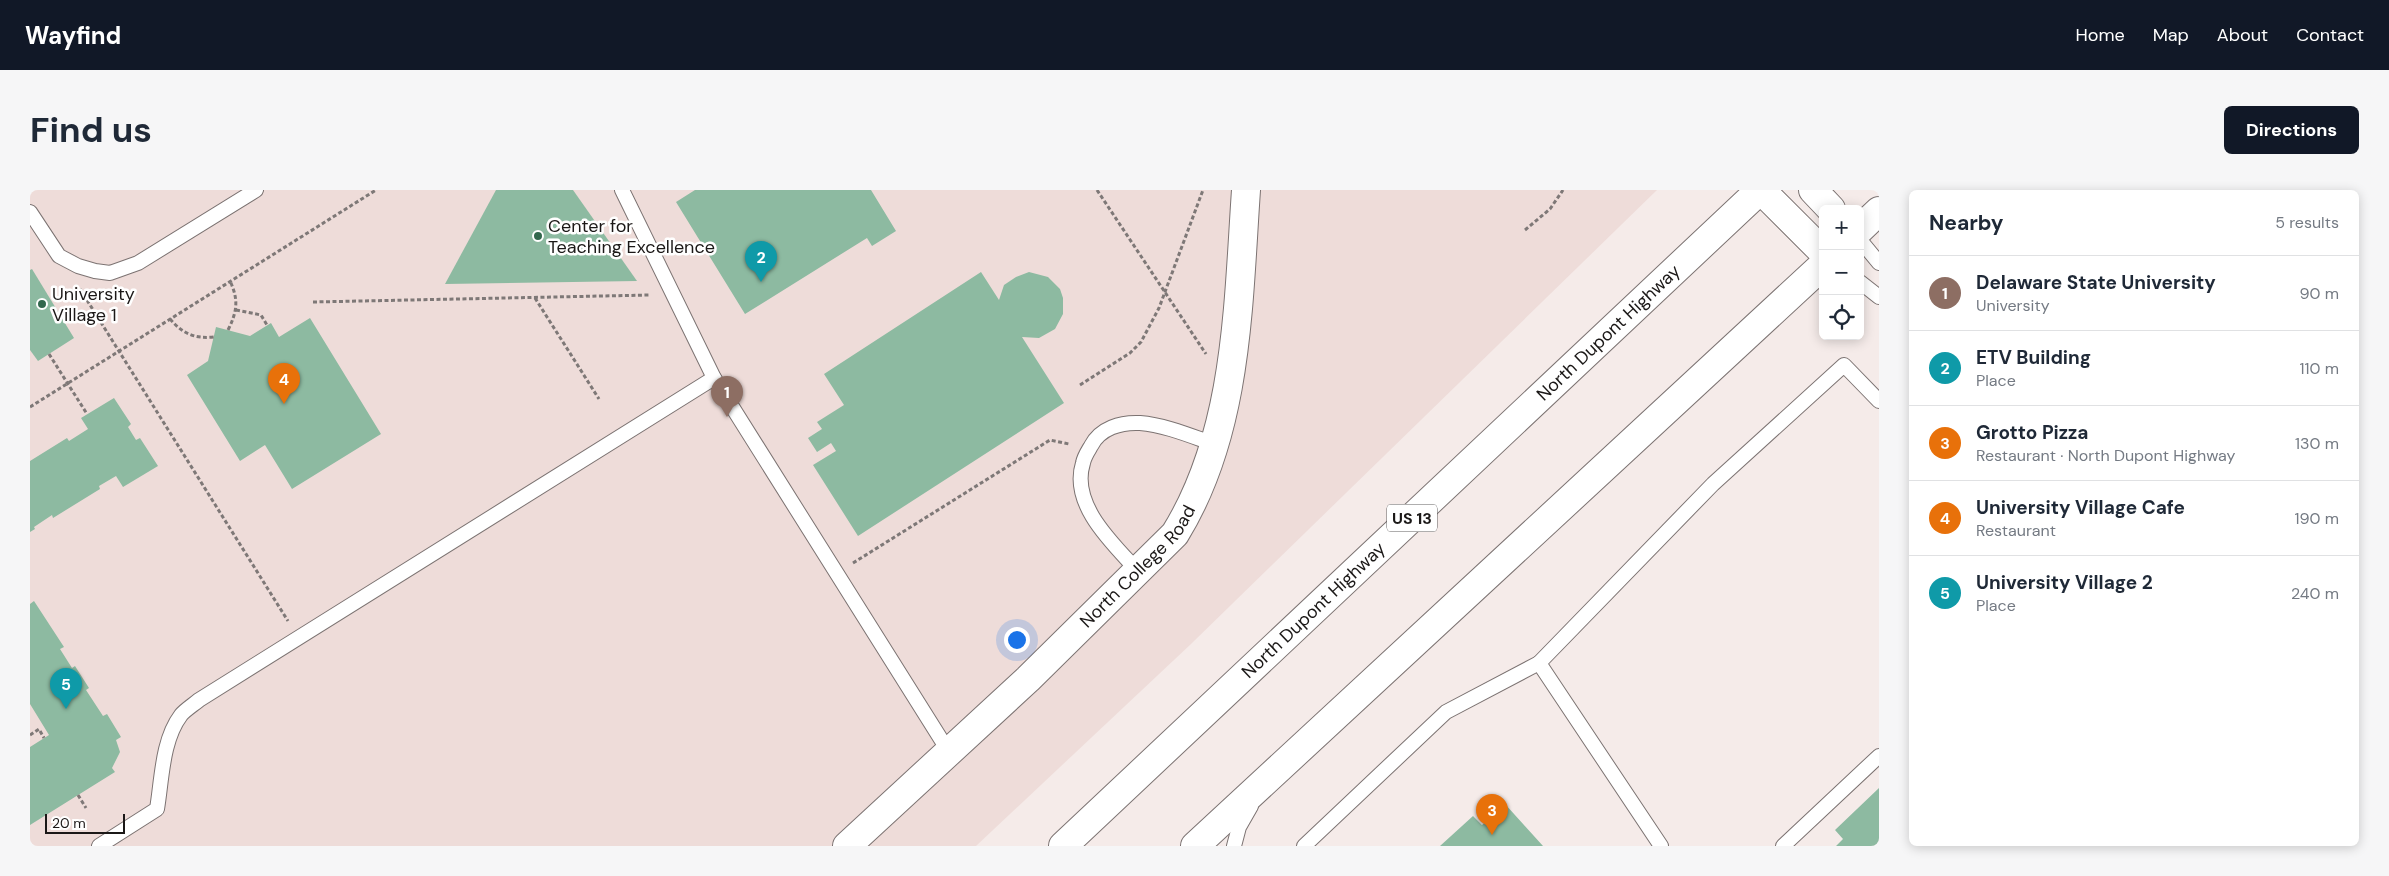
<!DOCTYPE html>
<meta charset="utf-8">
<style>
body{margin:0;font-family:"DM Sans",sans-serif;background:#f6f6f7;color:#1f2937}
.controls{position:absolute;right:15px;top:15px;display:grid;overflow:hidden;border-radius:8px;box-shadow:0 2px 12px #0003}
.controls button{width:45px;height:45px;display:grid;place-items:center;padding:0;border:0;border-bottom:1px solid #e0e1e3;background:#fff;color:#1f2937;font:25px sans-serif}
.scale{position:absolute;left:15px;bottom:12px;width:80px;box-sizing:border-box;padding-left:5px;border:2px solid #1b1817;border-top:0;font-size:14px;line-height:18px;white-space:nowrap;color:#1b1817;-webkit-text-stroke:4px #fff;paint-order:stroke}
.you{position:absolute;left:986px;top:449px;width:18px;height:18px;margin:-12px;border:4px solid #fff;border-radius:50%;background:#1a73e8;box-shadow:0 0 0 8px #1a73e833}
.badge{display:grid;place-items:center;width:32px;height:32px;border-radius:50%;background:#111827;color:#fff;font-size:16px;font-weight:700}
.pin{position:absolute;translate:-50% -41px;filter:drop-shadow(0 1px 2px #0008)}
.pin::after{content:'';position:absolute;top:26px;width:18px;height:15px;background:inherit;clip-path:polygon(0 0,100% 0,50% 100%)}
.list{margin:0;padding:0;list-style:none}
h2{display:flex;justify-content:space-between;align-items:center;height:65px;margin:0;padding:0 20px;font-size:21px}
h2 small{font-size:16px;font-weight:400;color:#747a83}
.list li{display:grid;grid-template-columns:32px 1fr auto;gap:15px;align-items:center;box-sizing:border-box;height:75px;padding:0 20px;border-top:1px solid #e0e1e3}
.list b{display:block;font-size:19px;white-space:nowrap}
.list p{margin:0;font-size:16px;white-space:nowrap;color:#747a83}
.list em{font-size:16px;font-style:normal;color:#747a83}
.icon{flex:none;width:28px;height:28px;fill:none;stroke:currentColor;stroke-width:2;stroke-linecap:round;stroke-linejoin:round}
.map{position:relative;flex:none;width:1849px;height:656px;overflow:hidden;border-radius:8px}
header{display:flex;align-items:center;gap:30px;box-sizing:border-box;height:70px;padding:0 25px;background:#111827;color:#fff}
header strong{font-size:24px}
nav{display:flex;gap:28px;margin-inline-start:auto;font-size:18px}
.intro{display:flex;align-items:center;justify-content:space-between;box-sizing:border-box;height:120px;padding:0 30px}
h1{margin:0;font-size:35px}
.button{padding:12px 22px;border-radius:8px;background:#111827;color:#fff;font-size:18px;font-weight:700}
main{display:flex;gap:30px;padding:0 30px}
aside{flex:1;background:#fff;border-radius:8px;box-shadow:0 2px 12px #0003}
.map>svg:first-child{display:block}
.built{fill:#eedcd9}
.building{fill:#8dbaa1}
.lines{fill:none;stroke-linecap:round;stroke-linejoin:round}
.lane-casing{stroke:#7c7372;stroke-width:16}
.street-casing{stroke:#7c7372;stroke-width:30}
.highway-casing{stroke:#7c7372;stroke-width:30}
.path{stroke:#7e7877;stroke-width:3;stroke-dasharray:4 2.5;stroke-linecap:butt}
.lane{stroke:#fff;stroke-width:14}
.street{stroke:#fff;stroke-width:28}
.highway{stroke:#fff;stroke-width:28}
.poi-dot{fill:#32674d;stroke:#fff;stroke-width:2}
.labels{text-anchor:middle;stroke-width:5;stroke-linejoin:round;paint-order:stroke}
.shield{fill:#fff;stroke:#5f5d5d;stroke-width:1}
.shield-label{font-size:16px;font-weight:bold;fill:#1b1817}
.poi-label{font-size:18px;fill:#1b1817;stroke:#fff;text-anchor:start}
.street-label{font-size:18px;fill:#1b1817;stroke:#fff}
</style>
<header>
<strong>Wayfind</strong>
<nav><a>Home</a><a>Map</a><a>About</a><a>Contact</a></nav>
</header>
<div class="intro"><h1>Find us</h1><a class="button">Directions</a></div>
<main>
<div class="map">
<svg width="1849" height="656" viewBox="0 0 1849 656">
<rect width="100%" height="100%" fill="#f5ebe9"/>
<!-- built -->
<path class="built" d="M0,0H1627L1161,454L946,656H0Z"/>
<!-- building -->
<g class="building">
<path d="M466,0H543L607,91L415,94Z"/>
<path d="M665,0H841L866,41L842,56L837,48L715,124L646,12Z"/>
<path d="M2,79L44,148L8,171L0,160V80Z"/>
<path d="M951,82L969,110L974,95L986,87L999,82L1018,87L1030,99L1033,108V124L1025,139L1009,148L992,147L1034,213L828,346L783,275L806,261L801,253L787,262L778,248L792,239L787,232L814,215L794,184Z"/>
<path d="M280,128L351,244L262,299L235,255L210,271L157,185L178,171L186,137L220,146L241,133L249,147Z"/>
<path d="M84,208L101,234L98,237L106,250L110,248L128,276L93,297L86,286L69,296L70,299L23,328L22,325L4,337L5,339L0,342V271L37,248L39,251L58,239L51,228Z"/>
<path d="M4,411L34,457L30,459L42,478L45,476L59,498L56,500L73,526L77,524L91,547L86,550L90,562L82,578L85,582L0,635V557L19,545L0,514V414Z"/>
<path d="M1849,598V656H1806L1813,649L1805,640Z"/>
<path d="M1475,614L1513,656H1410L1443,626L1452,635Z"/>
</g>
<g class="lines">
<!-- lane casing -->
<g class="lane-casing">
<g id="lane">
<path d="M592,0L684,188L919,562"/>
<path d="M0,22L29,66L48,76L65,81L80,83L108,73L226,0"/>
<path d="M1830,50L1849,73"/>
<path d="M1830,92L1849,107"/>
<path d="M1107,380C1082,353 1040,314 1053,273C1054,267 1058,261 1061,256C1070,238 1091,232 1110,233C1135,235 1161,246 1184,254"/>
<path d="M69,656L127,619C132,589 132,550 151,525C155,520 163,515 169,510L684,188"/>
<path d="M1204,656L1209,637L1221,616"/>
<path d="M1274,656L1416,522L1509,473"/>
<path d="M1631,656L1509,473L1683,294L1814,175L1849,211"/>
<path d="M1753,656L1849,566"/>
</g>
</g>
<!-- street casing -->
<g class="street-casing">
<g id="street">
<path d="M1731,0L1793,62"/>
<path d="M1783,0L1801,19"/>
<path id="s1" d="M817,656L998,489L1145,344C1208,242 1208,116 1216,0"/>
</g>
</g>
<!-- highway casing -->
<g class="highway-casing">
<g id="highway">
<path d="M1830,39L1849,21"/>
<path id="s2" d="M1033,656L1730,0"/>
<path d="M1165,656L1793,75"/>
</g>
</g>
<!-- path -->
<g class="path">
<path d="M1067,0L1176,164"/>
<path d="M1495,40L1520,19L1533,0"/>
<path d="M50,99L258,431"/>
<path d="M505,108L569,209"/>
<path d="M283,112L620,105"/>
<path d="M206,120L231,125L237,135"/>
<path d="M140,129C153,144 165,149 184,147"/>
<path d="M198,140C207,122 209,110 200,91"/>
<path d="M19,164L57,224"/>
<path d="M1050,195L1100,163L1111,152L1129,118L1173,0"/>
<path d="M0,217L346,0"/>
<path d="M823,373L1020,250L1039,254"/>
<path d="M0,545L9,539L14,548"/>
<path d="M48,605L56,618"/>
</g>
<!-- lane -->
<use href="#lane" class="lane"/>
<!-- street -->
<use href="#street" class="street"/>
<!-- highway -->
<use href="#highway" class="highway"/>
</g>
<!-- markers -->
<g class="poi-dot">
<circle cx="508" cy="46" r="5"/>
<circle cx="12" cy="114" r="5"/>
</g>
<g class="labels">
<!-- shield labels -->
<rect class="shield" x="1357" y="314.5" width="50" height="27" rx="4"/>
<g class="shield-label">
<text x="1382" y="334">US 13</text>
</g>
<!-- poi labels -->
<g class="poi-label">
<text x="518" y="42">Center for<tspan x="518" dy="21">Teaching Excellence</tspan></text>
<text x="22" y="110">University<tspan x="22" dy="21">Village 1</tspan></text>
</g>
<!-- street labels -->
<g class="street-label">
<text dy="6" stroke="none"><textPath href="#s2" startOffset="749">North Dupont Highway</textPath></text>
<text dy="6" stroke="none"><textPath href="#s1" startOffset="404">North College Road</textPath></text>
<text dy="6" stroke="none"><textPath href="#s2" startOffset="344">North Dupont Highway</textPath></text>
</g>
</g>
</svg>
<div class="controls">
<button>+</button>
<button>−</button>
<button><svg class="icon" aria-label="locate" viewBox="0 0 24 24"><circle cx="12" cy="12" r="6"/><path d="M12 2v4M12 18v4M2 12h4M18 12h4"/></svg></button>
</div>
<div class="scale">20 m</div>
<div class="you"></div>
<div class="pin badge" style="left:697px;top:227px;background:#8d6e63">1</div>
<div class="pin badge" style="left:731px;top:92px;background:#0f9aa8">2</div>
<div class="pin badge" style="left:1462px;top:645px;background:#e8710a">3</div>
<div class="pin badge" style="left:254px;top:214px;background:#e8710a">4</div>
<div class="pin badge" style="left:36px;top:519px;background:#0f9aa8">5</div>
</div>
<aside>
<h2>Nearby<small>5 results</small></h2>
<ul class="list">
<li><span class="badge" style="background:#8d6e63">1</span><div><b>Delaware State University</b><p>University</p></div><em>90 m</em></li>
<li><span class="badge" style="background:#0f9aa8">2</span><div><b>ETV Building</b><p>Place</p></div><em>110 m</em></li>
<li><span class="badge" style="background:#e8710a">3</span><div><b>Grotto Pizza</b><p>Restaurant · North Dupont Highway</p></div><em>130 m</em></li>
<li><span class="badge" style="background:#e8710a">4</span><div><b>University Village Cafe</b><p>Restaurant</p></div><em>190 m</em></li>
<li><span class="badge" style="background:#0f9aa8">5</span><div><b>University Village 2</b><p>Place</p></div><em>240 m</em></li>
</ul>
</aside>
</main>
